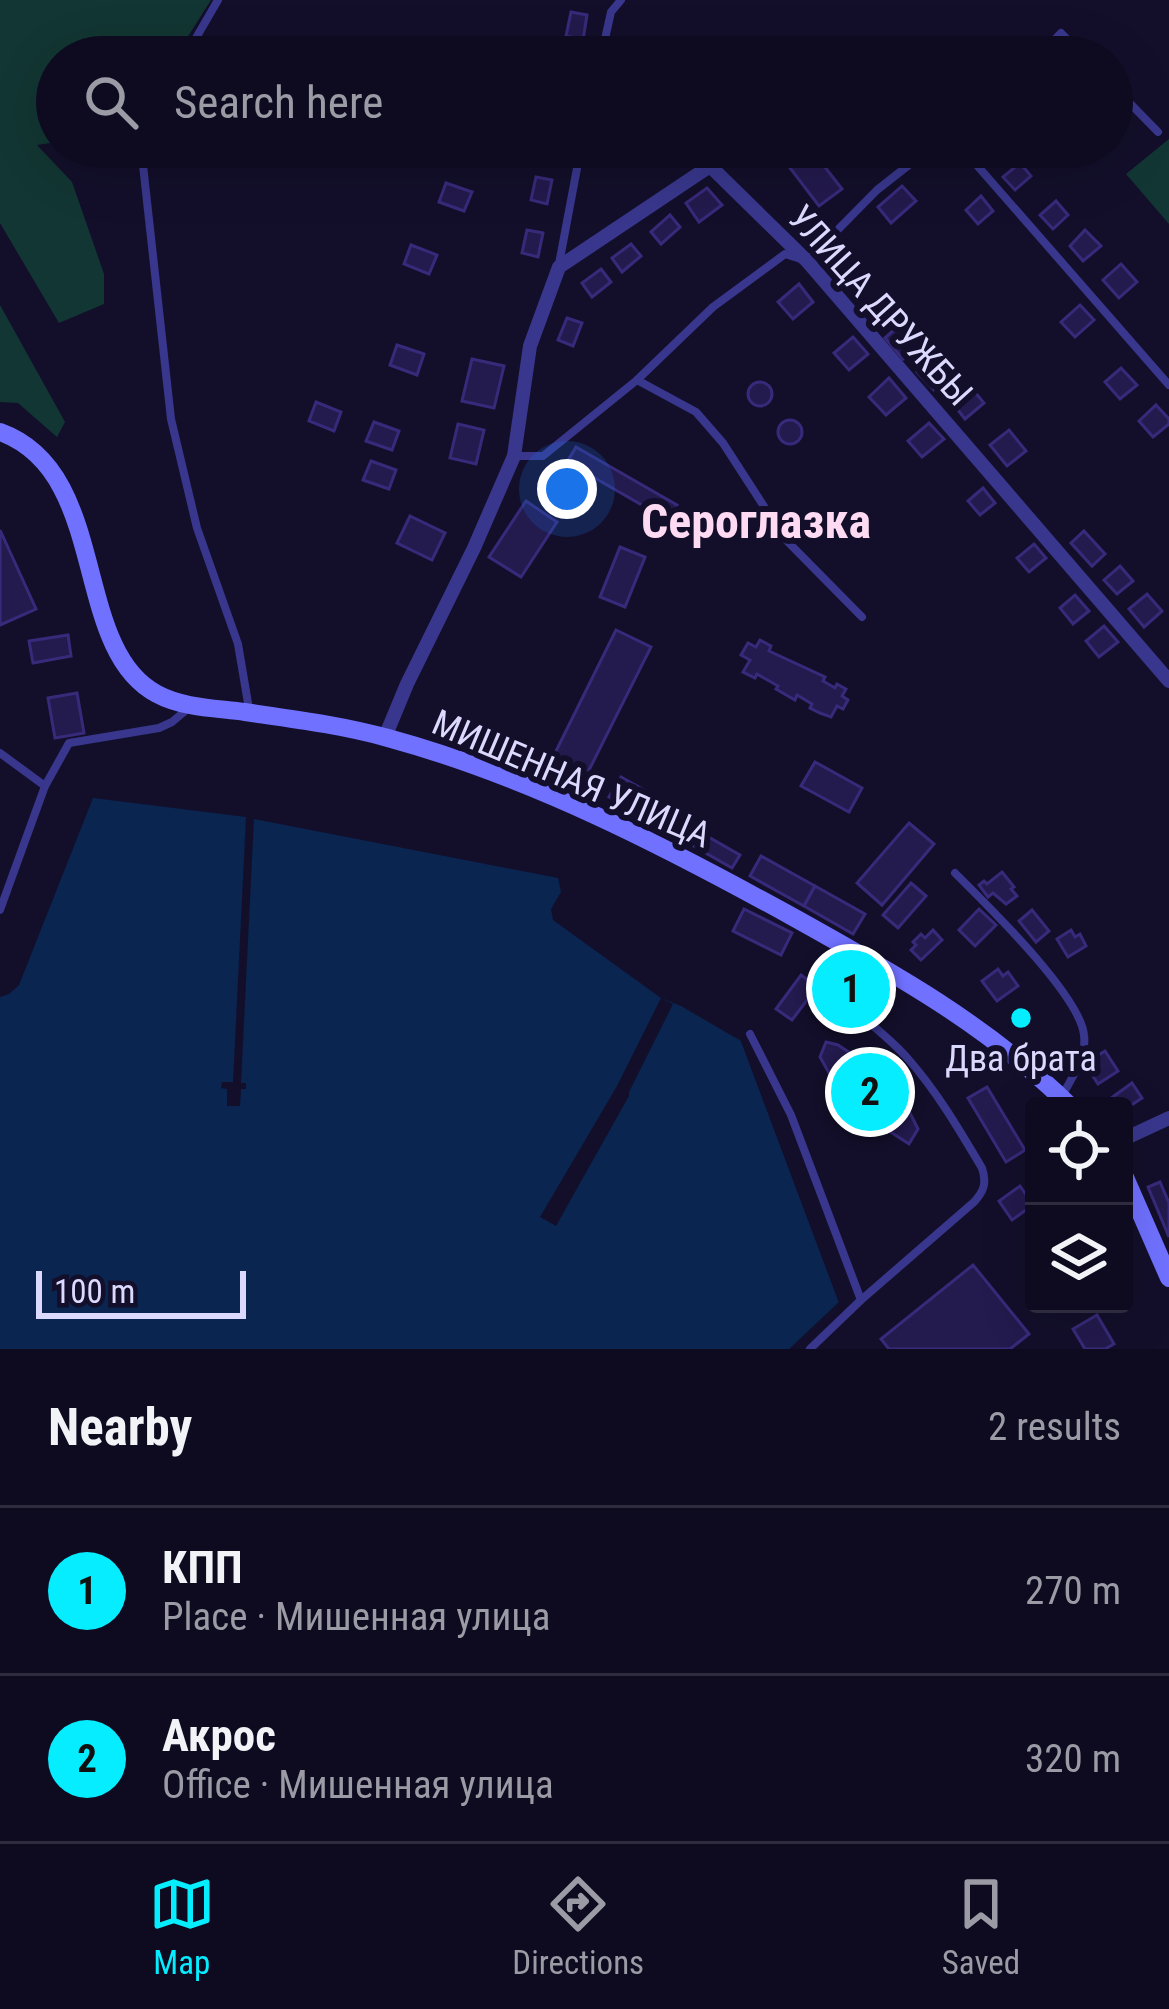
<!DOCTYPE html>
<meta charset="utf-8">
<style>
body{margin:0;font-family:"Roboto Condensed",sans-serif;background:#171429;color:#f1f3f6}
.controls{position:absolute;right:36px;bottom:36px;display:grid;overflow:hidden;border-radius:12px;box-shadow:0 12px 48px #0002}
.controls button{width:108px;height:108px;display:grid;place-items:center;padding:0;border:0;border-bottom:3px solid #2e2b3e;background:#0e0b20;color:#f1f3f6;font:60px sans-serif}
.scale{position:absolute;left:36px;bottom:30px;width:210px;box-sizing:border-box;padding-left:12px;border:6px solid #dcd9ff;border-top:0;font-size:33px;line-height:42px;white-space:nowrap;color:#dcd9ff;-webkit-text-stroke:9px #130f2b;paint-order:stroke}
.you{position:absolute;left:567px;top:489px;width:42px;height:42px;margin:-30px;border:9px solid #fff;border-radius:50%;background:#1a73e8;box-shadow:0 0 0 18px #1a73e833}
.badge{display:grid;place-items:center;width:78px;height:78px;border-radius:50%;background:#05edff;color:#111;font-size:39px;font-weight:700}
.pin{position:absolute;translate:-50% -50%;border:6px solid #fff;box-shadow:0 3px 12px #0006}
.list{margin:0;padding:0;list-style:none}
h2{display:flex;justify-content:space-between;align-items:center;height:156px;margin:0;padding:0 48px;font-size:51px}
h2 small{font-size:39px;font-weight:400;color:#9b9ba5}
.list li{display:grid;grid-template-columns:78px 1fr auto;gap:36px;align-items:center;box-sizing:border-box;height:168px;padding:0 48px;border-top:3px solid #2e2b3e}
.list b{display:block;font-size:45px;white-space:nowrap}
.list p{margin:0;font-size:39px;white-space:nowrap;color:#9b9ba5}
.list em{font-size:39px;font-style:normal;color:#9b9ba5}
.icon{flex:none;width:66px;height:66px;fill:none;stroke:currentColor;stroke-width:2;stroke-linecap:round;stroke-linejoin:round}
.map{position:relative;flex:none;width:1169px;height:1349px;overflow:hidden}
.search{position:absolute;background:#0e0b20;box-shadow:0 12px 48px #0002;left:36px;right:36px;top:36px;height:132px;display:flex;align-items:center;gap:30px;box-sizing:border-box;padding:0 42px;border-radius:66px;color:#9b9ba5;font-size:45px}
.sheet{height:492px;background:#0e0b20}
nav{display:flex;justify-content:space-around;align-items:center;box-sizing:border-box;height:168px;border-top:3px solid #2e2b3e;background:#0e0b20;font-size:33px;color:#9b9ba5}
nav a{display:grid;justify-items:center;gap:6px}
nav .on{color:#05edff}
.map>svg:first-child{display:block}
.green{fill:#123633}
.water{fill:#092550}
.pier{fill:#130f2b}
.building{fill:#231a4d;stroke:#382a7b;stroke-width:3}
.lines{fill:none;stroke-linecap:round;stroke-linejoin:round}
.service{stroke:#38378d;stroke-width:8}
.minor{stroke:#38378d;stroke-width:14}
.secondary{stroke:#7071ff;stroke-width:18}
.poi-dot{fill:#05edff;stroke:#130f2b;stroke-width:4.5}
.labels{text-anchor:middle;stroke-width:12;stroke-linejoin:round;paint-order:stroke}
.street-label{font-size:36px;fill:#dcd9ff;stroke:#130f2b}
.poi-label{font-size:36px;fill:#dcd9ff;stroke:#130f2b}
.district-label{font-size:48px;font-weight:bold;fill:#ffdbf3;stroke:#130f2b}
</style>
<div class="map">
<svg width="1169" height="1349" viewBox="0 0 1169 1349">
<rect width="100%" height="100%" fill="#130f2b"/>
<!-- green -->
<g class="green">
<path d="M0,0H211L175,57H57V142L37,145L72,182L104,274V304L59,323L0,223Z"/>
<path d="M1169,139V224L1126,174Z"/>
<path d="M0,305L65,422L57,437L18,403L0,402Z"/>
</g>
<!-- water -->
<path class="water" d="M93,798L246,817L233,1082H222L221,1088L227,1089V1106H240L241,1089H246V1083H241L254,819L558,878L561,892L551,909L553,920L661,998L681,1006L741,1041L839,1303L798,1349H0V997L9,994L19,985Z"/>
<!-- pier -->
<g class="pier">
<path d="M661,998L673,1004L629,1092V1096L556,1226L540,1217L617,1086Z"/>
<path d="M745,1036L845,1301L839,1312L802,1345L804,1349H789L839,1302L741,1041Z"/>
</g>
<!-- building -->
<g class="building">
<path d="M571,12L587,15L583,40L566,36Z"/>
<path d="M774,147H822L814,153L842,189L819,206Z"/>
<path d="M1020,163L1031,176L1015,190L1003,177Z"/>
<path d="M536,177L552,180L547,204L531,200Z"/>
<path d="M446,183L472,192L464,211L439,202Z"/>
<path d="M902,186L916,201L891,223L878,207Z"/>
<path d="M707,188L722,205L699,222L686,203Z"/>
<path d="M981,196L993,211L978,224L966,210Z"/>
<path d="M1056,201L1068,215L1053,229L1040,215Z"/>
<path d="M670,215L680,227L661,244L651,232Z"/>
<path d="M527,230L543,233L538,257L522,253Z"/>
<path d="M1085,230L1101,246L1083,261L1070,246Z"/>
<path d="M631,244L641,256L622,272L612,258Z"/>
<path d="M411,245L437,255L429,274L404,264Z"/>
<path d="M1121,264L1137,282L1119,298L1103,280Z"/>
<path d="M601,269L611,282L592,297L582,283Z"/>
<path d="M799,284L813,302L793,319L778,302Z"/>
<path d="M1080,305L1094,320L1075,337L1061,322Z"/>
<path d="M567,318L582,323L573,346L558,340Z"/>
<path d="M904,321L922,342L903,359L885,338Z"/>
<path d="M853,337L868,354L849,370L834,353Z"/>
<path d="M397,345L424,354L417,375L390,365Z"/>
<path d="M933,357L950,375L934,390L917,372Z"/>
<path d="M472,359L504,366L494,408L462,401Z"/>
<path d="M1121,368L1137,385L1120,399L1105,382Z"/>
<path d="M889,378L906,398L886,415L869,397Z"/>
<circle cx="760" cy="394" r="12"/>
<path d="M969,385L984,403L965,419L950,400Z"/>
<path d="M316,402L341,412L334,431L309,421Z"/>
<path d="M1156,405L1169,419V424L1153,437L1139,421Z"/>
<circle cx="790" cy="432" r="12"/>
<path d="M374,422L399,431L392,450L366,441Z"/>
<path d="M929,423L944,439L922,457L908,441Z"/>
<path d="M458,424L484,430L476,464L450,458Z"/>
<path d="M1009,430L1026,451L1007,466L990,445Z"/>
<path d="M576,447L677,505L668,520L567,462Z"/>
<path d="M371,461L396,470L389,489L363,480Z"/>
<path d="M983,488L995,503L980,515L968,501Z"/>
<path d="M526,501L557,522L521,577L489,557Z"/>
<path d="M410,516L445,533L432,560L397,543Z"/>
<path d="M0,530L36,609L0,625Z"/>
<path d="M1084,531L1105,554L1092,566L1071,543Z"/>
<path d="M1034,544L1046,558L1029,572L1017,558Z"/>
<path d="M620,547L645,557L625,607L600,597Z"/>
<path d="M1120,566L1133,581L1117,594L1104,580Z"/>
<path d="M1147,594L1162,611L1144,627L1129,609Z"/>
<path d="M1075,595L1089,611L1073,624L1060,608Z"/>
<path d="M1104,626L1118,642L1099,657L1086,641Z"/>
<path d="M616,630L651,647L587,774L553,757Z"/>
<path d="M68,635L71,656L33,663L29,641Z"/>
<path d="M760,640L771,646L769,651L825,677L823,681L835,688L837,684L846,689L842,696L848,700L843,709L837,706L831,717L820,713L810,708L812,704L797,695L795,700L776,689L778,686L757,674L755,678L743,672L750,660L741,655L748,643L756,647Z"/>
<path d="M77,693L84,733L55,738L48,698Z"/>
<path d="M815,762L862,788L849,812L801,786Z"/>
<path d="M621,777L676,808L664,829L609,797Z"/>
<path d="M909,823L934,844L882,905L857,883Z"/>
<path d="M698,831L740,855L732,868L690,844Z"/>
<path d="M761,856L815,886L804,906L750,876Z"/>
<path d="M1002,872L1014,887L1011,889L1017,896L1006,904L993,893L988,897L979,885L984,881L987,884Z"/>
<path d="M911,883L926,896L898,928L883,915Z"/>
<path d="M815,886L865,914L853,934L804,906Z"/>
<path d="M744,909L792,933L781,955L733,931Z"/>
<path d="M979,909L996,925L975,946L959,930Z"/>
<path d="M1032,910L1049,931L1036,942L1019,921Z"/>
<path d="M933,930L942,940L921,960L911,950L916,945L913,942L921,934L925,938Z"/>
<path d="M1071,930L1075,937L1080,934L1086,946L1068,957L1057,939Z"/>
<path d="M998,969L1003,976L1008,972L1018,986L997,1001L982,981Z"/>
<path d="M801,975L817,987L792,1020L776,1009Z"/>
<path d="M826,1042L838,1045L865,1063L905,1103L918,1129L909,1144L866,1116L833,1080L820,1057Z"/>
<path d="M1105,1051L1118,1071L1098,1084L1089,1070L1096,1066L1092,1059Z"/>
<path d="M1132,1083L1142,1098L1124,1110V1106H1104L1103,1104Z"/>
<path d="M987,1087L1025,1150L1006,1162L968,1098Z"/>
<path d="M1160,1182L1169,1203V1237L1148,1187Z"/>
<path d="M1020,1186L1033,1205L1012,1220L999,1201Z"/>
<path d="M973,1265L1029,1334L1010,1349H889L881,1339Z"/>
<path d="M1097,1315L1114,1344L1105,1349H1085L1073,1329Z"/>
</g>
<g class="lines">
<!-- service -->
<g class="service">
<path d="M185,57L218,0"/>
<path d="M601,57L611,12L621,0"/>
<path d="M1038,57L1061,33L1084,57"/>
<path d="M1112,85L1158,132"/>
<path d="M141,147L171,419L197,528L238,644L249,709"/>
<path d="M961,147L1169,385"/>
<path d="M559,264L581,147"/>
<path d="M637,380L696,412L723,443L785,539L862,617"/>
<path d="M514,456H543L637,380L713,307L785,254L807,261L877,190L919,157L946,147"/>
<path d="M0,753L45,786L0,910"/>
<path d="M45,786L69,743L159,728L172,722L191,706"/>
<path d="M955,873C986,904 1080,995 1084,1035C1087,1057 1072,1077 1062,1096"/>
<path d="M839,944L829,971C845,1011 882,1028 909,1060C938,1093 960,1131 982,1168C987,1183 984,1191 974,1202L861,1300"/>
<path d="M750,1034L791,1115L861,1300L810,1349"/>
</g>
<!-- minor -->
<g class="minor">
<path d="M385,737L407,684L474,548L514,456L530,346L559,267L710,166L807,261L1169,681"/>
<path d="M1124,1139L1169,1118"/>
</g>
<!-- secondary -->
<g class="secondary">
<path d="M0,432C111,472 70,648 157,694C183,708 216,708 245,712C293,719 341,725 388,738C531,777 664,846 793,917C892,972 989,1026 1070,1106"/>
<path d="M1124,1175L1169,1278"/>
</g>
</g>
<!-- markers -->
<circle class="poi-dot" cx="1021" cy="1018" r="12"/>
<g class="labels">
<!-- street labels -->
<g class="street-label">
<text transform="translate(881 305) rotate(48)" y="13">УЛИЦА ДРУЖБЫ</text>
<text transform="translate(572 778) rotate(23)" y="13">МИШЕННАЯ УЛИЦА</text>
</g>
<!-- poi labels -->
<g class="poi-label">
<text x="1021" y="1071">Два брата</text>
</g>
<!-- district labels -->
<g class="district-label">
<text x="756" y="538">Сероглазка</text>
</g>
</g>
</svg>
<div class="controls">
<button><svg class="icon" aria-label="locate" viewBox="0 0 24 24"><circle cx="12" cy="12" r="6"/><path d="M12 2v4M12 18v4M2 12h4M18 12h4"/></svg></button>
<button><svg class="icon" aria-label="layers" viewBox="0 0 24 24"><path d="M12 4l9 5-9 5-9-5zM3 14l9 5 9-5"/></svg></button>
</div>
<div class="scale">100 m</div>
<div class="you"></div>
<div class="pin badge" style="left:851px;top:989px">1</div>
<div class="pin badge" style="left:870px;top:1092px">2</div>
<div class="search"><svg class="icon" aria-label="search" viewBox="0 0 24 24"><circle cx="10" cy="10" r="6"/><path d="M15 15l6 6"/></svg>Search here</div>
</div>
<section class="sheet">
<h2>Nearby<small>2 results</small></h2>
<ul class="list">
<li><span class="badge">1</span><div><b>КПП</b><p>Place · Мишенная улица</p></div><em>270 m</em></li>
<li><span class="badge">2</span><div><b>Акрос</b><p>Office · Мишенная улица</p></div><em>320 m</em></li>
</ul>
</section>
<nav>
<a class="on"><svg class="icon" aria-label="map" viewBox="0 0 24 24"><path d="M3 6l6-2 6 2 6-2v14l-6 2-6-2-6 2zM9 4v14M15 6v14"/></svg>Map</a>
<a><svg class="icon" aria-label="directions" viewBox="0 0 24 24"><path d="M12 3l9 9-9 9-9-9zM9 14v-3h6M13 9l2 2-2 2"/></svg>Directions</a>
<a><svg class="icon" aria-label="saved" viewBox="0 0 24 24"><path d="M7 4h10v16l-5-4-5 4z"/></svg>Saved</a>
</nav>
